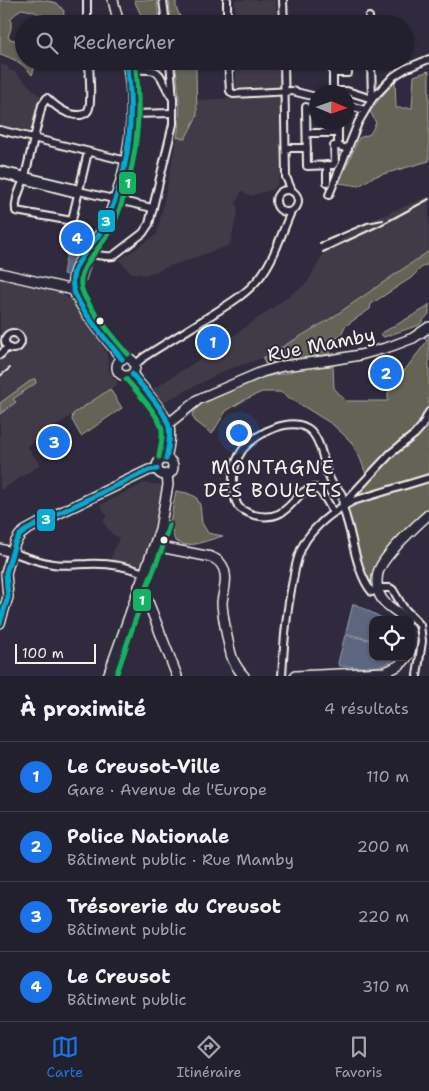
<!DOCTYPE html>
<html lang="fr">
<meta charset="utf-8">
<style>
body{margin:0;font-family:"Shantell Sans",sans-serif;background:#2f2d3a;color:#f1f3f6}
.controls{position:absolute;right:15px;bottom:15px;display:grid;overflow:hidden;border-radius:10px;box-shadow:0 1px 4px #0004}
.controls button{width:45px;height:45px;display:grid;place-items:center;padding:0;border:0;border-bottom:1px solid #403e4a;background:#23202e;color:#f1f3f6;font:25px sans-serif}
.compass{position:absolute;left:309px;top:85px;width:45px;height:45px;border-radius:50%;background:#23202e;box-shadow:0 1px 4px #0004;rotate:92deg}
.scale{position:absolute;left:15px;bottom:12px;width:81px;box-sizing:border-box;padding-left:5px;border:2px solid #f4f1e8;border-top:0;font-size:14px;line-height:18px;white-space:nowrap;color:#f4f1e8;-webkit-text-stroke:4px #2f2a3d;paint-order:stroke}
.you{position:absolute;left:238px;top:432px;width:18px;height:18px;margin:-12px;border:4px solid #fff;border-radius:50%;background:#1a73e8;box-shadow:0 0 0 8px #1a73e833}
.badge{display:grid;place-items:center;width:32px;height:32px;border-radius:50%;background:#1a73e8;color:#fff;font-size:16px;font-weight:700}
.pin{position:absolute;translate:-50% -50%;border:2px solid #fff;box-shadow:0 1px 5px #0006}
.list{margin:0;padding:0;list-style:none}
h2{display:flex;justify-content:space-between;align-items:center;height:65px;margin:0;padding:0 20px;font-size:21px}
h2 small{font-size:16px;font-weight:400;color:#a3a3aa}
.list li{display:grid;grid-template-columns:32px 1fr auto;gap:15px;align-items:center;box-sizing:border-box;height:70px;padding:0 20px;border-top:1px solid #403e4a}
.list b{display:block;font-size:19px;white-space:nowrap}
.list p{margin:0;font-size:16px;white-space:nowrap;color:#a3a3aa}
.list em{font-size:16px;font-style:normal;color:#a3a3aa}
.icon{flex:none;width:28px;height:28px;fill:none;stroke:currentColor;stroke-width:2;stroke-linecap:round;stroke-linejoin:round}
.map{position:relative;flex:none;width:429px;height:676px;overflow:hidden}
.search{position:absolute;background:#23202e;box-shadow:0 1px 4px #0004;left:15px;right:15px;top:15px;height:55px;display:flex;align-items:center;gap:12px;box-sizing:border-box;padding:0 18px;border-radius:28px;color:#a3a3aa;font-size:19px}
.sheet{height:345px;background:#23202e}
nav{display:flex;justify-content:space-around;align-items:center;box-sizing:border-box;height:70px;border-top:1px solid #403e4a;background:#23202e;font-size:14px;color:#a3a3aa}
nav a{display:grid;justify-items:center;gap:2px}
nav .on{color:#1a73e8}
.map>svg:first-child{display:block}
.built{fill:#413a46}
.green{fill:#636456;stroke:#acaa9f}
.water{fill:#5c667f;stroke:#999ea9}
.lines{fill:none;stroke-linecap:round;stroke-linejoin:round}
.street-casing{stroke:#f4f1e8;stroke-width:10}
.secondary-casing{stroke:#f4f1e8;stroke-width:12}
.street{stroke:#2f2a3d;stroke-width:6}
.secondary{stroke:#2f2a3d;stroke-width:9}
.rail{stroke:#f4f1e8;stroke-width:2}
.bus-1-casing{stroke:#2f2a3d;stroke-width:9}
.bus-2-casing{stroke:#2f2a3d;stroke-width:9}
.bus-1{stroke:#06acd0;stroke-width:5}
.bus-2{stroke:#13b361;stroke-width:5}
.bus-dot{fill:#f4f1e8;stroke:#2f2a3d;stroke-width:2}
.labels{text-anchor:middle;stroke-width:4;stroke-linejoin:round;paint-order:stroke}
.street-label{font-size:19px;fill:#f4f1e8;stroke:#2f2a3d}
.neighbourhood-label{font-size:20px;letter-spacing:1px;fill:#f4f1e8;stroke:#2f2a3d}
.line-badge{stroke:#2f2a3d;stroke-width:2}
.badge-label{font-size:14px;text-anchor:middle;font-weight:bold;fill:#fff}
</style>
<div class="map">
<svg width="429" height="676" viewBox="0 0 429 676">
<rect width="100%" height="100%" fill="#2f2a3d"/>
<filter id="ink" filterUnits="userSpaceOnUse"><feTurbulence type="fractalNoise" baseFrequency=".02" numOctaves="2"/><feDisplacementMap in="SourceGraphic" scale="10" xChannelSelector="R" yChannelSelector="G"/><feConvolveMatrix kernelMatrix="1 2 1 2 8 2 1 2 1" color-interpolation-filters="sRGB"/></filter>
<g filter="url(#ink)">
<!-- built -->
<g class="built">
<path d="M235,0H276L277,24H235Z"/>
<path d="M236,61H278L279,87L236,88Z"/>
<path d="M1,64L9,67L8,69L15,72L41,97L32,133L0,125Z"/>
<path d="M280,96V177L277,185L272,190L250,196L242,191L236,203L238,211L230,245L145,275L130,272L119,260L157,234L177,137L185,139L197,116V100Z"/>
<path d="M429,196V251L330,319L263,358L226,370L162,403L153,389L211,352L307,283L325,251L361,225Z"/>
<path d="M0,279L62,294L71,300L99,338L107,355L109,364L108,369L118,384L27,446L40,465L0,491Z"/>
<path d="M144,483L164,485L154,530L142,563L136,566L110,561L119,537L113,535L105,525L103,521L107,516L100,505Z"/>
</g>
<!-- green -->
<g class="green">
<path d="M0,0H43L57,3L64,11L63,23L32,11L21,9L11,18V28L8,37L10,39L24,42V61H37L32,75C23,63 14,59 0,54Z"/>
<path d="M134,0H157L159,24H145Z"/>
<path d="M169,0H176V7L183,24H171Z"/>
<path d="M175,61H194L196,70L197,116L185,139L177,137C182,112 178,86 175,61Z"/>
<path d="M429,71V161L373,177L359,186L339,183L359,138L370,134L376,123L370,111L395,80L396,108H412L414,76Z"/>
<path d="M429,251V264L423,266L411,278L371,304L370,309L345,326L341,335L331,343L330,354L265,364L263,358L330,319Z"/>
<path d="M429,304V314L419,325L384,337L380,334L426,308Z"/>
<path d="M429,331V405L420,424L413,432L387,452L366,474L360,458L351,442L343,434L332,424L280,392H262L246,399L226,411L212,434L195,421L192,415L200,403L233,388L264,377L291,372L293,368L333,366L334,388L346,401H388V392L427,341L423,335Z"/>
<path d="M33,379H35L36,383L13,399L16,402L0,414V403Z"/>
<path d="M110,389L122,408L81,436L72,420L73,414Z"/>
<path d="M429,417V475L359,497H354L387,460Z"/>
<path d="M429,481V510L398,537L382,556L374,568L371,582L361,564L348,509L350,506Z"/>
<path d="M176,491L187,493L196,497L200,505L202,523L208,533L223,536L196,544L185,545L175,541L170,522Z"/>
</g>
<!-- water -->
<g class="water">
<path d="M67,252L78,255L69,276L63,274Z"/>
<path d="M87,257L93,258L86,281L75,278Z"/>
<path d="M353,604H355L386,620H373V640L347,634L346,632Z"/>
<path d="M345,635L373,641V657H396C382,672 358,666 339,666L338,663Z"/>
</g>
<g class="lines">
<!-- street casing -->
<g class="street-casing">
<g id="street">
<path d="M87,0V24"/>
<path d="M163,0L166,24"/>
<path d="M227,0V24"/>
<path d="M283,0L284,24"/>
<path d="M369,17V24"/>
<path d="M228,61L230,91L233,94L292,91L316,97"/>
<path d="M284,61L286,177L292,191"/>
<path d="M129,70C167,68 155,72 173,99"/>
<path d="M334,73H348L347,61"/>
<path d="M333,91H347L372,99L371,61"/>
<path d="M333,92V61"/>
<path d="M346,105L365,110"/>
<path d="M306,107L307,166L333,165L335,162L334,146H338"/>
<path d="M132,114L173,113"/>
<path d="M338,122V146L348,149"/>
<path d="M0,130L127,161"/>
<path d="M307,133H338"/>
<path d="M286,148H307"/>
<path d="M88,152L67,241C67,242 68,244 68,245C74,252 104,257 113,256L143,233L149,224L173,124V100L170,61"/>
<path d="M327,165V182"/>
<path d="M0,170L75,188L79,191"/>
<path d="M0,174L74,193L79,191L152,208"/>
<circle cx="287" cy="201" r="11"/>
<path d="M329,195L358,123L372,99L394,76L405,69L429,59"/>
<path d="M72,221L16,211C14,198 22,187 25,176L42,105L47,98C56,107 67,116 81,115C85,114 88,112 89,108C92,100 89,71 89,61"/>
<circle cx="13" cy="341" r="8"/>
<path d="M0,355L8,347"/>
<path d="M135,365L144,357C164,344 185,332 205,319C224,307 246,295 260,277C275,258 281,234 291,212"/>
<path d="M344,505L348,499L391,453L415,434L422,426L429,412"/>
<path d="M333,513C329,503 325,496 316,488C292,488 293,524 254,515C248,513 242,511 238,506C234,499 233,491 233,484C232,472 236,458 244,448C257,433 293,414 311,431C321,442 323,459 327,473C329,476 330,480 332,483C335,487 340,490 342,495C343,498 342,502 343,506C345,515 348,523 350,532C354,549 360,579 372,592L381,588H390L393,590L403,607L420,625L422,641L417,676"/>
<path d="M12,552C25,557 39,562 53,564C64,566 76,564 87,564C107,563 126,566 144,573"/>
<path d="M282,676C284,643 286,613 293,580C295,567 298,552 306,540C317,524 335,510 353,501L429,478"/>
</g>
</g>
<!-- secondary casing -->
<g class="secondary-casing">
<g id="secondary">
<path d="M113,0L119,24"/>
<path d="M0,273L73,290"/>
<circle cx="126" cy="367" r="9"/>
<path d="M122,359C110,343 75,304 73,287C70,262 96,245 105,225C128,172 138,118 127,61"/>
<path d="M132,374C142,387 162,409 168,423C172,433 168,449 166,459"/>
<path d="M168,424L199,399L262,372L283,366L331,360L360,355L389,347L413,338L429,327"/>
<circle cx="165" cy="467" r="8"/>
<path d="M155,546L211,557C219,560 224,566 225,574C227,584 223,593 222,602C222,613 229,650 233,660C236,666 239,671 244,676"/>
<path d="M0,549L12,552"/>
<path d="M139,586L145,594L177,676"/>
<path d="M406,620C399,611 388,608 382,599C377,592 376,581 378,573C382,556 416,526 429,514"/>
<path d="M0,623L8,597L6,573L15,543L20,535L25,531L49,518L149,470L157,469"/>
<path d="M410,629C413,636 413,643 410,651"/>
<path d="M108,676L160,529L168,485L167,474"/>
<path d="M295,676L385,672C394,668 402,665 407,657"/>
</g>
</g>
<!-- street -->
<use href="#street" class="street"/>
<!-- secondary -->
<use href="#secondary" class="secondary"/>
<!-- rail -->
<g class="rail">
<path d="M320,243L367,223L383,220"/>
<path d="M323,252L381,225L429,199"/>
<path d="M0,376L10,368"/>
</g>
<!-- bus-1 casing -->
<g class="bus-1-casing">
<g id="bus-1">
<path d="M122,359C109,343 76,306 73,287C69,262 96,245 105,224C130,172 135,118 127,61"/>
<path d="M132,374C142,387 166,411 169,427C171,437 168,449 166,459"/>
<path d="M0,623L8,597L6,573L15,543L20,535L25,531L49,518L149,470L157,469"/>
</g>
</g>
<!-- bus-2 casing -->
<g class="bus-2-casing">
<g id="bus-2">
<path d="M128,354C116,340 82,302 81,285C78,265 105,244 113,226C136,171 143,120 135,61"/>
<path d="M126,379C136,391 160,416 162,430C163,439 160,449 159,457"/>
<path d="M116,676L146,589L162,549L169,525"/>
</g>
</g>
<!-- bus-1 -->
<use href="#bus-1" class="bus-1"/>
<!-- bus-2 -->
<use href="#bus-2" class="bus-2"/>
</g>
</g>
<!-- markers -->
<g class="bus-dot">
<circle cx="100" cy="321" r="4.5"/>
<circle cx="164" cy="540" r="4.5"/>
</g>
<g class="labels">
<!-- street labels -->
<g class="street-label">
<text transform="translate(321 344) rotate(-11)" y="7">Rue Mamby</text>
</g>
<!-- neighbourhood labels -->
<g class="neighbourhood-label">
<text x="273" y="474">MONTAGNE<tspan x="273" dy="23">DES BOULETS</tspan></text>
</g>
</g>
<g class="line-badge">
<rect x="118" y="171" width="19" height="24" rx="5" fill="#13b361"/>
<rect x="97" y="209" width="19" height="24" rx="5" fill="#06acd0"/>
<rect x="36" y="508" width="20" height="24" rx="5" fill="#06acd0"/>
<rect x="132" y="588" width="20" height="24" rx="5" fill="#13b361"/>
</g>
<g class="badge-label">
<text x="128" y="188">1</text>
<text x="106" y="226">3</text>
<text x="46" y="524">3</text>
<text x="142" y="605">1</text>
</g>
</svg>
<div class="controls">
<button><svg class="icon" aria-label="locate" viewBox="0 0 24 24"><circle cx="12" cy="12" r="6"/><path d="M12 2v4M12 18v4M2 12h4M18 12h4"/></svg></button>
</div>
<svg class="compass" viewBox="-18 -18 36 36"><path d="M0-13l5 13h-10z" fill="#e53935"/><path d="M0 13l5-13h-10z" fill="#a3a3aa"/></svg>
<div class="scale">100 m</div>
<div class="you"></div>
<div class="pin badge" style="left:213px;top:342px">1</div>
<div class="pin badge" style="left:386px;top:373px">2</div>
<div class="pin badge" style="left:54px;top:442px">3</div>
<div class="pin badge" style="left:77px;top:238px">4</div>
<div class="search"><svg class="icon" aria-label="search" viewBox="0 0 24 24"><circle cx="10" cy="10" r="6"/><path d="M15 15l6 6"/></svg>Rechercher</div>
</div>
<section class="sheet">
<h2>À proximité<small>4 résultats</small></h2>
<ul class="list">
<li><span class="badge">1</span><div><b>Le Creusot-Ville</b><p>Gare · Avenue de l'Europe</p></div><em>110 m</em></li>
<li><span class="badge">2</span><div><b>Police Nationale</b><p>Bâtiment public · Rue Mamby</p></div><em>200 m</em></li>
<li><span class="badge">3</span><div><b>Trésorerie du Creusot</b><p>Bâtiment public</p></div><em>220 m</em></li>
<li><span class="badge">4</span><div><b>Le Creusot</b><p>Bâtiment public</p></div><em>310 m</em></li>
</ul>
</section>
<nav>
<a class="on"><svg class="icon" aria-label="map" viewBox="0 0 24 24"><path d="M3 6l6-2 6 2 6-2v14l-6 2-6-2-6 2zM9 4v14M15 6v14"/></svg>Carte</a>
<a><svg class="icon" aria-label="directions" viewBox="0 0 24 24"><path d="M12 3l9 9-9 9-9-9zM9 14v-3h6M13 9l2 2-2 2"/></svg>Itinéraire</a>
<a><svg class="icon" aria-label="saved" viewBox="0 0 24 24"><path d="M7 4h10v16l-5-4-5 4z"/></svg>Favoris</a>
</nav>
